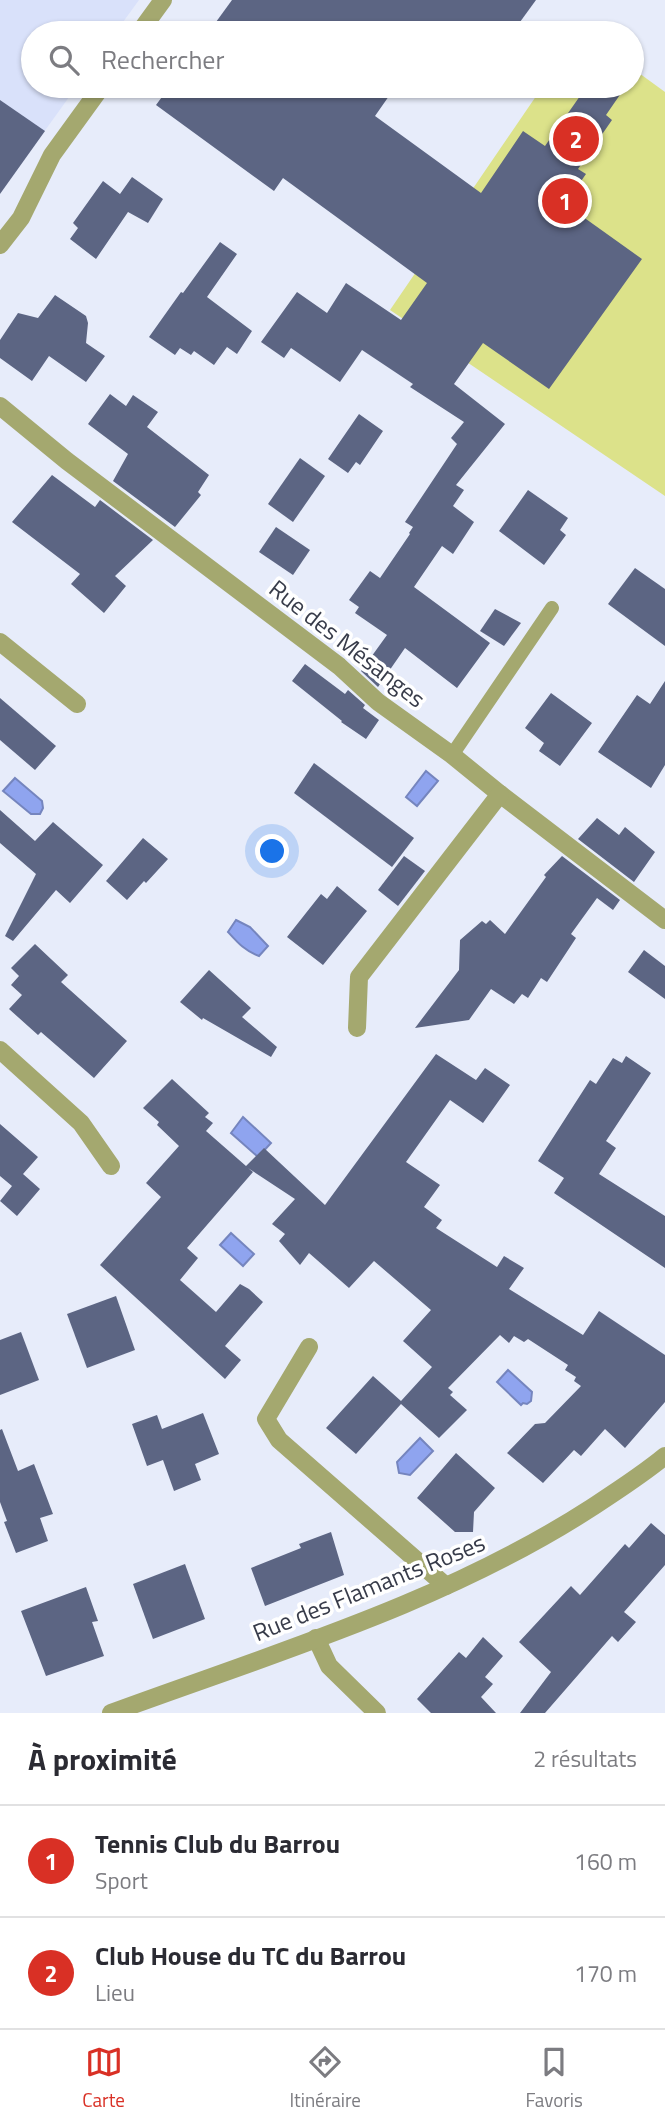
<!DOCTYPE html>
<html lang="fr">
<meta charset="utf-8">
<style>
body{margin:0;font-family:"Titillium Web",sans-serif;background:#f2f2f3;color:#2b2b33}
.you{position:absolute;left:273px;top:852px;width:24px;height:24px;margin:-18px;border:5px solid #fff;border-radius:50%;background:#1a73e8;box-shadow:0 0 0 10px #1a73e833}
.badge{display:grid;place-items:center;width:46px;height:46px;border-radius:50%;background:#d93025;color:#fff;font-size:23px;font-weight:700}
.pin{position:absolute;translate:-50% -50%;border:4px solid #fff;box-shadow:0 2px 7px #0006}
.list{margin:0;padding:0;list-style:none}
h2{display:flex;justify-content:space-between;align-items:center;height:91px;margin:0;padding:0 28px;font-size:30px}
h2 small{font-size:23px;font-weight:400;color:#7c7c81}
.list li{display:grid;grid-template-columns:46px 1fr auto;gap:21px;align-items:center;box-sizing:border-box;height:112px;padding:0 28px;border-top:2px solid #e1e1e2}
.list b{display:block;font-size:26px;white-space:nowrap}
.list p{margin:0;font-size:23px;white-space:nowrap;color:#7c7c81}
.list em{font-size:23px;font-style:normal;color:#7c7c81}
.icon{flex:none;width:38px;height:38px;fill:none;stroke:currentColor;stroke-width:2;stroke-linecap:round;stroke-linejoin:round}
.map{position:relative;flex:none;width:665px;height:1713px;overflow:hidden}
.search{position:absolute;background:#fff;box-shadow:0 2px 5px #0004;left:21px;right:21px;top:21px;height:77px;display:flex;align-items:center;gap:18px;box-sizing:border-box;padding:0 24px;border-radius:38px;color:#7c7c81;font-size:26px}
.sheet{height:315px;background:#fff}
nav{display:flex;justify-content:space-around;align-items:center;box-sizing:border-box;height:98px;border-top:2px solid #e1e1e2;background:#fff;font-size:19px;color:#7c7c81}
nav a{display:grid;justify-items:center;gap:4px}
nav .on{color:#d93025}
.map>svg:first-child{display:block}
.built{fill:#d9e1fa}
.green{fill:#dce28a}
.water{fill:#8fa4ef;stroke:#7585be;stroke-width:2}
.building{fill:#5c6583}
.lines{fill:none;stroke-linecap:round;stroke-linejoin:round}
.service{stroke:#a4a86f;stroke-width:14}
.minor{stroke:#a4a86f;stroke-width:18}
.tertiary{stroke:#a4a86f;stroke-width:18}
.labels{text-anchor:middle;stroke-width:7;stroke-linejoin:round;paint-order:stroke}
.street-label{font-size:24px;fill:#383c4a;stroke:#fff}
</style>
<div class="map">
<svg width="665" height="1713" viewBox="0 0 665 1713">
<rect width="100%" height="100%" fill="#e7ecfa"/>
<!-- built -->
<path class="built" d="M0,0H139L115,33H33V86H77L0,193Z"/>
<!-- green -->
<path class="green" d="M632,68L665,92V496L390,310L543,86H632Z"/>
<!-- water -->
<g class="water">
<path d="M426,771L438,781L417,806L406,797Z"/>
<path d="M15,778L42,801L43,808L40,814H31L3,791Z"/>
<path d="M236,920L250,927L268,946L259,956C245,951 238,943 228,932Z"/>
<path d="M243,1117L271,1143L258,1157L231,1133Z"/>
<path d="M231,1233L254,1254L243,1266L220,1245Z"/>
<path d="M508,1370L532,1392L531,1401L527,1404L523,1403L521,1405L497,1382Z"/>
<path d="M420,1438L433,1451L410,1475L399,1473L397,1462Z"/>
</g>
<!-- building -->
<g class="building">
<path d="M232,0H536L512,33H208Z"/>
<path d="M170,86H396L375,116L481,193L523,131L545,146L587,86H626L606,115L612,120L578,169L586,174L565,204L642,259L549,389L483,343L454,384L505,424L456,485L464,490L453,506L474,522L453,554L442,546L414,587L490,643L457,688L405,648L378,687L361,671L387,635L355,613L359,607L349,600L370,571L380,578L410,534L409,533L413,527L405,522L457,444L451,438L464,422L410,387L413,384L362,350L340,382L291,348L284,358L261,342L297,292L327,313L346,283L401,320L427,283L283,178L274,191L156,105Z"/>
<path d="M0,100L45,131L0,194Z"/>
<path d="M132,177L163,199L148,223L128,212L96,259L70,239L78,228L73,223L103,181L120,194Z"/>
<path d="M220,242L237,254L207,297L252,331L237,354L227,347L214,365L194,351L191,355L180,348L175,355L149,337L181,292L183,293Z"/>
<path d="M55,295L86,316L88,323L86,343L105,356L86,382L49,356L32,381L0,358V340L18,313L38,318Z"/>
<path d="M110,394L126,406L133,395L158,412L147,427L209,475L198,492L201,495L175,527L113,481L128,454L88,424Z"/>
<path d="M359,414L383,431L360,465L356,462L348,473L328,459Z"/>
<path d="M300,458L325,476L293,522L268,504Z"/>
<path d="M52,475L95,507L100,500L153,540L115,576L126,586L104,613L71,584L80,574L12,522Z"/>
<path d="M528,490L568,518L560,530L566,535L544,565L499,531Z"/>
<path d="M276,527L310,550L293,575L259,552Z"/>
<path d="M635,568L665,589V646L608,604Z"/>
<path d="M495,609L521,623L504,646L480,631Z"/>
<path d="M305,664L345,694L348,690L365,705L363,708L379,720L366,739L341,722L342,721L292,681Z"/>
<path d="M665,681V765L651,788L598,752L637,695L650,704Z"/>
<path d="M551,693L592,723L560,766L539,751L544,743L525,728Z"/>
<path d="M0,698L56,746L35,770L0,740Z"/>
<path d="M314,763L414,838L392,867L294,793Z"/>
<path d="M0,810L35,841L53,822L103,865L70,903L56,890L13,941L5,936L36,874L0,843Z"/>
<path d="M597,818L619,835L625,827L655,852L634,882L578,839Z"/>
<path d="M143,838L168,859L146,883L144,881L127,900L106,881Z"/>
<path d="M404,856L425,871L398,906L378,890Z"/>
<path d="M562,856L620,900L613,910L597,898L571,934L576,938L547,982L541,978L528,998L522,994L514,1004L491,989L469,1020L415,1028L459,970L460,940L482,921L486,924L490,920L505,934L546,877L544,875Z"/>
<path d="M337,886L367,911L323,965L287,937L321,894L327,899Z"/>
<path d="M35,944L68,975L61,982L127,1041L94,1078L41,1032L38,1035L9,1009L22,995L11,985L19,976L11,968Z"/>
<path d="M644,950L665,966V999L628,972Z"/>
<path d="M209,970L251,1008L242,1017L277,1047L271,1057L203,1018L202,1020L180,1002Z"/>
<path d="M436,1054L476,1080L485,1068L510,1085L483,1123L450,1100L406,1162L440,1185L424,1207L442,1220L436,1228L497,1267L504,1256L524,1268L509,1289L583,1335L599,1311L665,1355V1402L625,1448L605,1429L581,1456L574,1450L543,1483L507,1453L535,1424L545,1423L581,1386L574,1381L576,1377L565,1370L568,1365L528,1339L524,1342L514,1336L509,1343L500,1335L448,1388L453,1392L450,1395L467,1410L439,1438L401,1404L356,1454L326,1428L373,1376L401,1401L432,1367L403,1341L431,1310L374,1261L349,1288L309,1253L300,1265L279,1241L285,1234L272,1224L295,1199L248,1168L253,1172L187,1248L198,1258L180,1280L216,1312L240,1284L249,1289L263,1302L225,1346L241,1360L225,1379L100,1265L161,1197L146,1183L179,1146L157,1125L159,1122L143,1108L172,1079L209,1113L205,1117L213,1123L206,1131L246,1166L264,1148L325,1205Z"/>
<path d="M626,1056L651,1073L606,1141L616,1148L599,1174L665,1216V1268L554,1193L564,1178L538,1161L590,1080L596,1084L613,1058L622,1063Z"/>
<path d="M0,1124L38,1157L23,1174L40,1189L17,1216L0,1201L12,1186L0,1176Z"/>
<path d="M116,1296L135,1350L87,1368L67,1314Z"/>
<path d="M21,1332L39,1380L0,1395V1340Z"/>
<path d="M203,1413L219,1454L195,1464L201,1480L174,1491L163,1460L147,1466L132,1424L157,1415L162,1429Z"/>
<path d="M2,1429L18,1471L34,1464L53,1514L40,1518L48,1541L16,1553L4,1522L7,1521L0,1502V1430Z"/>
<path d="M456,1453L495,1488L474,1512L473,1532H455L417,1498Z"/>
<path d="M651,1523L665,1535V1565L624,1612L636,1622L618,1642L612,1636L545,1713H520L551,1672L519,1642L571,1586L580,1595L625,1544L629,1548Z"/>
<path d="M331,1532L344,1575L265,1606L251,1568L301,1548L299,1544Z"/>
<path d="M185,1564L205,1619L153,1639L133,1584Z"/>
<path d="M86,1587L98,1621L92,1622L104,1656L46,1676L21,1611Z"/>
<path d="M483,1637L503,1656L485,1677L493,1684L481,1697L496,1713H431L417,1699L459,1652L466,1658Z"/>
</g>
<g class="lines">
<!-- service -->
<path class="service" d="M452,755L552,608"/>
<!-- minor -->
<g class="minor">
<path d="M139,33L163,0"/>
<path d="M0,245L21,218L52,155L102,86"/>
<path d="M0,406L67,461L339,666L378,702L452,755L500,794L665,920"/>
<path d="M0,642L77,704"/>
<path d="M357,1028L359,977L500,794"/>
<path d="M0,1050L81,1123L111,1166"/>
<path d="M309,1347L266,1419L279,1440L446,1586"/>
<path d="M316,1638L329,1666L377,1713"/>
</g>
<!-- tertiary -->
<path class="tertiary" d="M111,1713C274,1653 444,1603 591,1508C617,1491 642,1475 665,1456"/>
</g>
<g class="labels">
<!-- street labels -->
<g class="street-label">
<text transform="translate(347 644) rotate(38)" y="8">Rue des Mésanges</text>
<text transform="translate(369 1588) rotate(-22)" y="8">Rue des Flamants Roses</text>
</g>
</g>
</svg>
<div class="you"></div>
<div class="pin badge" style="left:565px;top:201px">1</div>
<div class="pin badge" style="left:576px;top:139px">2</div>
<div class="search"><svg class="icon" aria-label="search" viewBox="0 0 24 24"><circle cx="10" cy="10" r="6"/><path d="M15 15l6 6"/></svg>Rechercher</div>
</div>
<section class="sheet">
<h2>À proximité<small>2 résultats</small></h2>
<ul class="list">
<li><span class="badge">1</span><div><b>Tennis Club du Barrou</b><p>Sport</p></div><em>160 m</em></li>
<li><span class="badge">2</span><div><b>Club House du TC du Barrou</b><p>Lieu</p></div><em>170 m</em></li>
</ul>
</section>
<nav>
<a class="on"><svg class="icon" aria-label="map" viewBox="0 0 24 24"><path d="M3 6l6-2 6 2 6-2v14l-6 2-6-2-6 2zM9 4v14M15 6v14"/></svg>Carte</a>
<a><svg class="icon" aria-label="directions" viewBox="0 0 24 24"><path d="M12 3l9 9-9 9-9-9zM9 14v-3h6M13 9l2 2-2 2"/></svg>Itinéraire</a>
<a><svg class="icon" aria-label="saved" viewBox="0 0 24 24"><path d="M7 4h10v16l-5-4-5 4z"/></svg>Favoris</a>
</nav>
